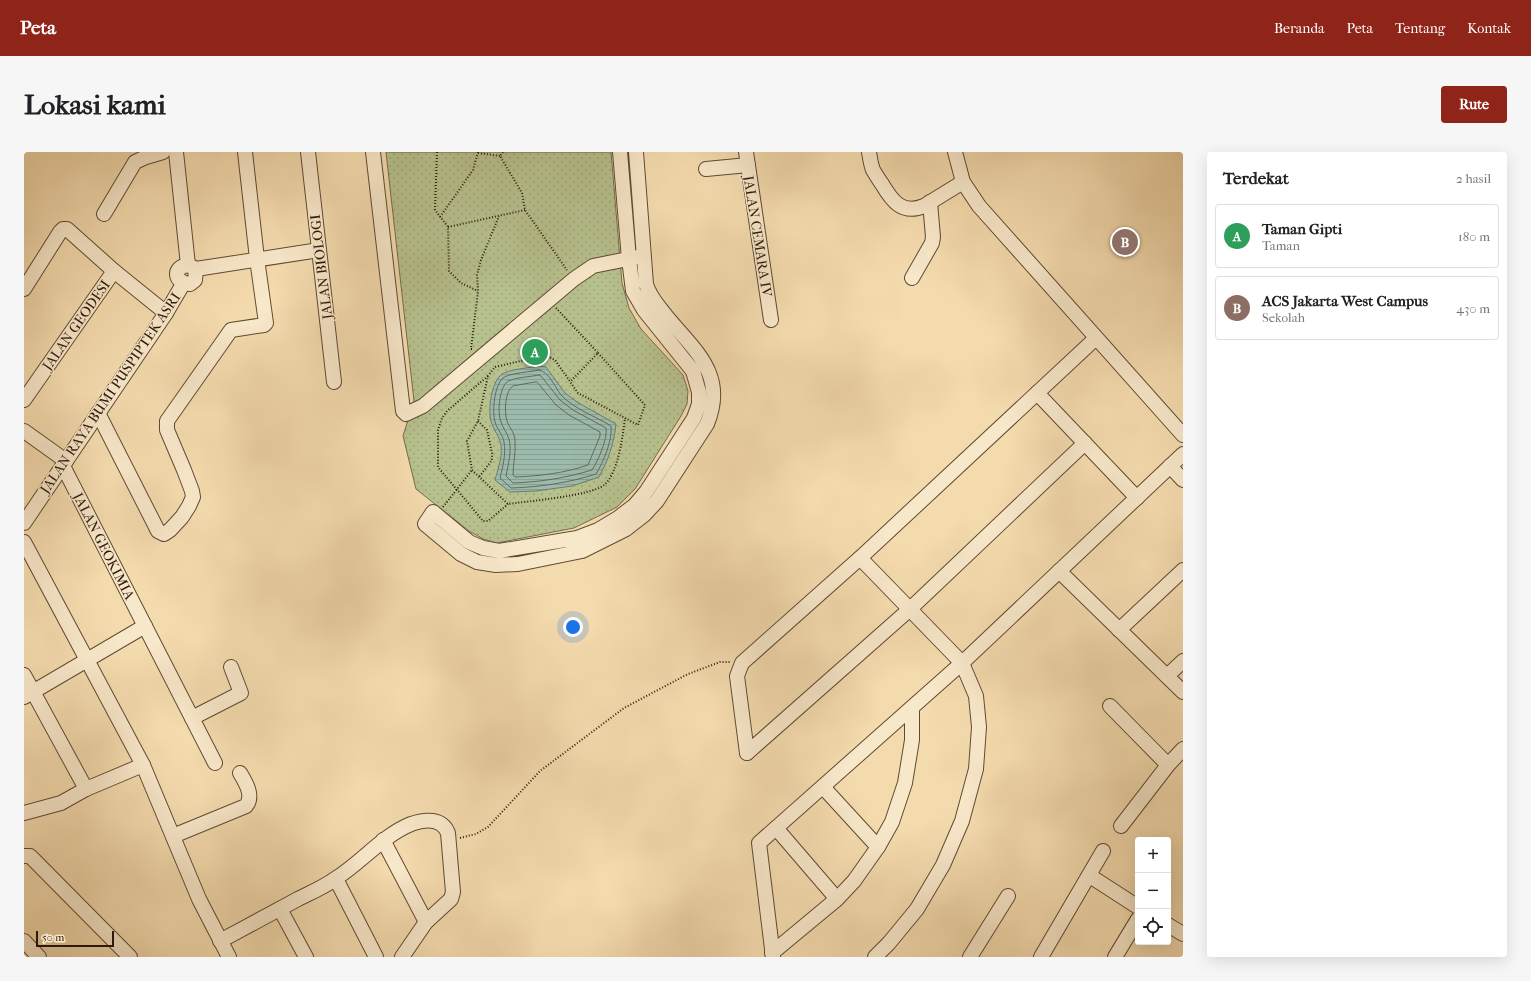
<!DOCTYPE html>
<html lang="id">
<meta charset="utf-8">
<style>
body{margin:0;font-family:"IM FELL French Canon",serif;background:#f6f6f6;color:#202124}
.controls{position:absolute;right:12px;bottom:12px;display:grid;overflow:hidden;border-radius:4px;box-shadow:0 4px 16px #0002}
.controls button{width:36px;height:36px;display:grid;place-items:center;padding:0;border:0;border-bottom:1px solid #e0e0e0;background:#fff;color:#202124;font:20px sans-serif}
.scale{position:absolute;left:12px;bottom:10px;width:78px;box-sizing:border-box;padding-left:4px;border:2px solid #2e190c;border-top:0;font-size:11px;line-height:14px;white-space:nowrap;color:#2e190c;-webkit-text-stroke:3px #f8e8ca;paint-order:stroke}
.you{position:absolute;left:549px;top:475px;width:14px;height:14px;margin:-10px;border:3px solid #fff;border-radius:50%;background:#1a73e8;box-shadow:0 0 0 6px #1a73e833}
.badge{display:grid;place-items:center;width:26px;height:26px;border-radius:50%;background:#8f2418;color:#fff;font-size:13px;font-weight:700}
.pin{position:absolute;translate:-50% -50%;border:2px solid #fff;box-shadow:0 1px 4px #0006}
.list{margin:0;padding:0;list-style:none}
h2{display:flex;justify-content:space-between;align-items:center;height:52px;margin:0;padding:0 16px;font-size:17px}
h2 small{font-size:13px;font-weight:400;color:#757577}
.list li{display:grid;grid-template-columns:26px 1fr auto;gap:12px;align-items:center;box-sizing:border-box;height:64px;margin:0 8px 8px;padding:0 8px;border:1px solid #e0e0e0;border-radius:4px}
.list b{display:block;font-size:15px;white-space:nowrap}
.list p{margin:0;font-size:13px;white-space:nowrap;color:#757577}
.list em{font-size:13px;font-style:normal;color:#757577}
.icon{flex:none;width:22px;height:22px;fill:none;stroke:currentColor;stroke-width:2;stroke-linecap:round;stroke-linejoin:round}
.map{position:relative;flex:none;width:1159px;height:805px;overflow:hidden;border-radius:4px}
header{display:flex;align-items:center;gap:24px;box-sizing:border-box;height:56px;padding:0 20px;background:#8f2418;color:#fff}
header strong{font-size:19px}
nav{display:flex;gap:22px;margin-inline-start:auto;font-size:14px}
.intro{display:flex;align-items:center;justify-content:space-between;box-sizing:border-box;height:96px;padding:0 24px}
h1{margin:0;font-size:28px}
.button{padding:10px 18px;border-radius:4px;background:#8f2418;color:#fff;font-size:14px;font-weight:700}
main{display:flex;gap:24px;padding:0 24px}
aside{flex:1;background:#fff;border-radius:4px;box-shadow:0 4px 16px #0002}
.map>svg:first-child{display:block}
.grass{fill:url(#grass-dots);stroke:#726d4d}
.water{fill:url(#water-rules);stroke:#707a6c}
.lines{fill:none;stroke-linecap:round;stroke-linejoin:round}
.shore{stroke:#656a5c;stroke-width:1}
.minor-casing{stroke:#604a34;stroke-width:16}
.path{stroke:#2e190c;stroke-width:2;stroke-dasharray:1 2;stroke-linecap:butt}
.minor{stroke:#f8e8ca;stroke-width:14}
.labels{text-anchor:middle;stroke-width:3;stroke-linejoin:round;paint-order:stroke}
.street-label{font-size:14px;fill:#2e190c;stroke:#f8e8ca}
</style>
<header>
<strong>Peta</strong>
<nav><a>Beranda</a><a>Peta</a><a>Tentang</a><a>Kontak</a></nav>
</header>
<div class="intro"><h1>Lokasi kami</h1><a class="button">Rute</a></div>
<main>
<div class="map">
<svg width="1159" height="805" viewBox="0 0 1159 805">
<defs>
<pattern id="grass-dots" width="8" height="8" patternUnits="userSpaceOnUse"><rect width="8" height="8" fill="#b7c18e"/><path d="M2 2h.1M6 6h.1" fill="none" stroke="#9ea579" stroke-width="1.8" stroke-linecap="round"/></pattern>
<pattern id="water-rules" width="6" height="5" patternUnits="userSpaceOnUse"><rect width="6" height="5" fill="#9cbbac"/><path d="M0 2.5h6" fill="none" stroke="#87a093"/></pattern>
</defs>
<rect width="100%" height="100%" fill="#f4dbae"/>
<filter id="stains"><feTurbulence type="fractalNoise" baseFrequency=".005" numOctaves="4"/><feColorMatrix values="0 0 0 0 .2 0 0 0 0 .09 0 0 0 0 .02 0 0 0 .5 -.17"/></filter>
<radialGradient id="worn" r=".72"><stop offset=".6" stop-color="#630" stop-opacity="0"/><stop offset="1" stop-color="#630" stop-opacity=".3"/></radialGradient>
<!-- grass -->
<path class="grass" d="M362,0H587L598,131L605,156L617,177L659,223L664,239L663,252L657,264L611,337L593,355L550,376L473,391L459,387L445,379L392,337L379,284L390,249Z"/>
<!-- water -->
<path class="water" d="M515,214L522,215L541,241L553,250L592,272C590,291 584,309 575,325L548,334L512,339L486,340L471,328C474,317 480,301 476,289C474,283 470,278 468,272C463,261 467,231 477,223C484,217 506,216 515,214Z"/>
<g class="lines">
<!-- shore -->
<g class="shore">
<path d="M515,218C525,220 531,235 537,243C550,257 571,264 587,274C589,287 579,311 572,322C544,331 516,335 487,336L476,326C479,314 482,302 480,290C479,283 473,277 471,270C468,260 470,234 479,226C485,221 507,220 515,218Z"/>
<path d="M515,223L517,224L536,248L549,258L582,276C584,286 574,309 568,318C542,326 516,330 489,331L482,324C484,313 488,299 485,287C483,281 479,276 477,270C473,261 475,235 484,229C493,225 506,225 515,223Z"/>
<path d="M513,230L532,253L545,263L576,280V284L564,313C541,321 516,324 491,325L489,323C489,312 492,300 491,289C491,281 485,275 483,269C480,260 481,238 489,234Z"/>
</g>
<!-- minor casing -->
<g class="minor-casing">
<g id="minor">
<path d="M152,0L164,113"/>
<path d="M284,0L310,230"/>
<path d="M349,0L379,259L382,262L399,254L550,127L569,114L614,105"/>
<path d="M596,0L605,107L609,139L620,158L669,219L675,240V252L670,266L622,340L611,353L594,366L574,378L553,386L475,399L459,396L445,390L409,360L401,372L437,402L453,410L472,413L494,412L558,399L602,377L620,363L633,349L683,272C704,220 668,197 639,160C632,151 625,143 622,132L612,0"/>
<path d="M722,0L747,168"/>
<path d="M845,0C846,6 847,13 849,18C852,23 855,28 858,32C868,49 878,63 900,54L939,30"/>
<path d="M931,0L939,30L955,54L1159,283"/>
<path d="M682,17L724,13"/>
<path d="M80,62L111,10L122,5L139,0"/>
<path d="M164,113L172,117L171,128L166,132C150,131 148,115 164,113Z"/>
<path d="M172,117L295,98"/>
<path d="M888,126L908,91L909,85L906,50"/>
<path d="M0,137L36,80L39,77H43L90,119L142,161"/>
<path d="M1013,241L1113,346"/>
<path d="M0,248L90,119"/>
<path d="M74,261L134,379L140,382L146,378L158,365L165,354L169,345L168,339L160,318L143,278V269L207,178L240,173L242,171L233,107L221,0"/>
<path d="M0,279L42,309"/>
<path d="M39,314L191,611"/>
<path d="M1146,314L1159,328"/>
<path d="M0,371L142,161L159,132"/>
<path d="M0,390L119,613L175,747L205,805"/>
<path d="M836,406L938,511L952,544L955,575L952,617L938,669L919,713L893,757L865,791L851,805"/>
<path d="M1035,419L1159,540"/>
<path d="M1095,478L1159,418"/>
<path d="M0,523L62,637"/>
<path d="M1143,524L1159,509"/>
<path d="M0,545L121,474"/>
<path d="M1086,554L1144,613"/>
<path d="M168,566L217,541L207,515"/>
<path d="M723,601L713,524L718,511L836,406L1072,186"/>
<path d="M723,601L886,457L1061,291"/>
<path d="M799,635L854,695"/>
<path d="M0,661L37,651L62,637L119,613"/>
<path d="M1097,674L1144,613L1159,597"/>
<path d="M752,676L813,747"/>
<path d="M149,684L222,654C230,644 222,631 216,621"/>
<path d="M359,688L402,770"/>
<path d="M0,704H6L10,708L106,805"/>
<path d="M1066,724L1114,755"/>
<path d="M312,727L352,805"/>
<path d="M256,757L282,805"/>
<path d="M1144,773L1159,782"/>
<path d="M0,789L15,805"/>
<path d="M196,789C222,775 248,761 274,747C286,741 300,735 311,727C338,710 358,684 387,672C401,667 418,666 424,681L429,740L427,747L402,770L378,805"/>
<path d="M748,801L813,747L830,729L854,695L868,670L881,631L888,588V556"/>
<path d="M749,805L735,691L938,511L1159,302"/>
<path d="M946,805L984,744"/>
<path d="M1017,805L1079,699"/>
<path d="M1091,805L1114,767"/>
</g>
</g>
<!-- path -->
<g class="path">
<path d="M413,0L411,58L424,75L425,119L437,131L454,139"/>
<path d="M479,0L476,4L498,41L501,58L543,118"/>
<path d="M454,1L476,4"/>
<path d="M416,65L449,18L454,0"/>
<path d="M424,75L501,58"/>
<path d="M532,156L574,201L546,230"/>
<path d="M448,197H447L454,139L453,123L457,108L475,64"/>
<path d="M574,201L621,253L614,273L554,241L531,208L522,203L471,215L464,224L454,269L443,289L448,318L484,352C505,349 566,344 580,333C594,322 599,283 601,266"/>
<path d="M464,224L423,259L418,266L414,278V315L459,369H464L484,352"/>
<path d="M454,269L463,278L468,301V308L455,325"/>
<path d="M419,355L448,318"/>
<path d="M436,686L452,682L464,675L516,619L600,556L664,522L696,510H707"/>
</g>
<!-- minor -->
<use href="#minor" class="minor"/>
</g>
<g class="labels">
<!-- street labels -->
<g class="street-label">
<text transform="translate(734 84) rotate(81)" y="5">JALAN CEMARA IV</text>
<text transform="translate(297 115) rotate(-97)" y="5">JALAN BIOLOGI</text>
<text transform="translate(52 173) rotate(-55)" y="5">JALAN GEODESI</text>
<text transform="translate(86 241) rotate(-56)" y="5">JALAN RAYA BUMI PUSPIPTEK ASRI</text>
<text transform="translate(80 394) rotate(63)" y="5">JALAN GEOKIMIA</text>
</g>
</g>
<rect width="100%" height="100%" filter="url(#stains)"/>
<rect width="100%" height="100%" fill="url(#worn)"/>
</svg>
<div class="controls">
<button>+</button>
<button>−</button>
<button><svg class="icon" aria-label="locate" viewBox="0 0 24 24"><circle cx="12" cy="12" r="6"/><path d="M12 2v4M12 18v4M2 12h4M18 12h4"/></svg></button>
</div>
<div class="scale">50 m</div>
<div class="you"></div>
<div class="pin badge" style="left:511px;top:200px;background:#2e9e5b">A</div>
<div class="pin badge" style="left:1101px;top:90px;background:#8d6e63">B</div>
</div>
<aside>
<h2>Terdekat<small>2 hasil</small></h2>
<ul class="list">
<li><span class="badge" style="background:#2e9e5b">A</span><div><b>Taman Gipti</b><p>Taman</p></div><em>180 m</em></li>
<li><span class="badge" style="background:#8d6e63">B</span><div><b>ACS Jakarta West Campus</b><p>Sekolah</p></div><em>430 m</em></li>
</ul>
</aside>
</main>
